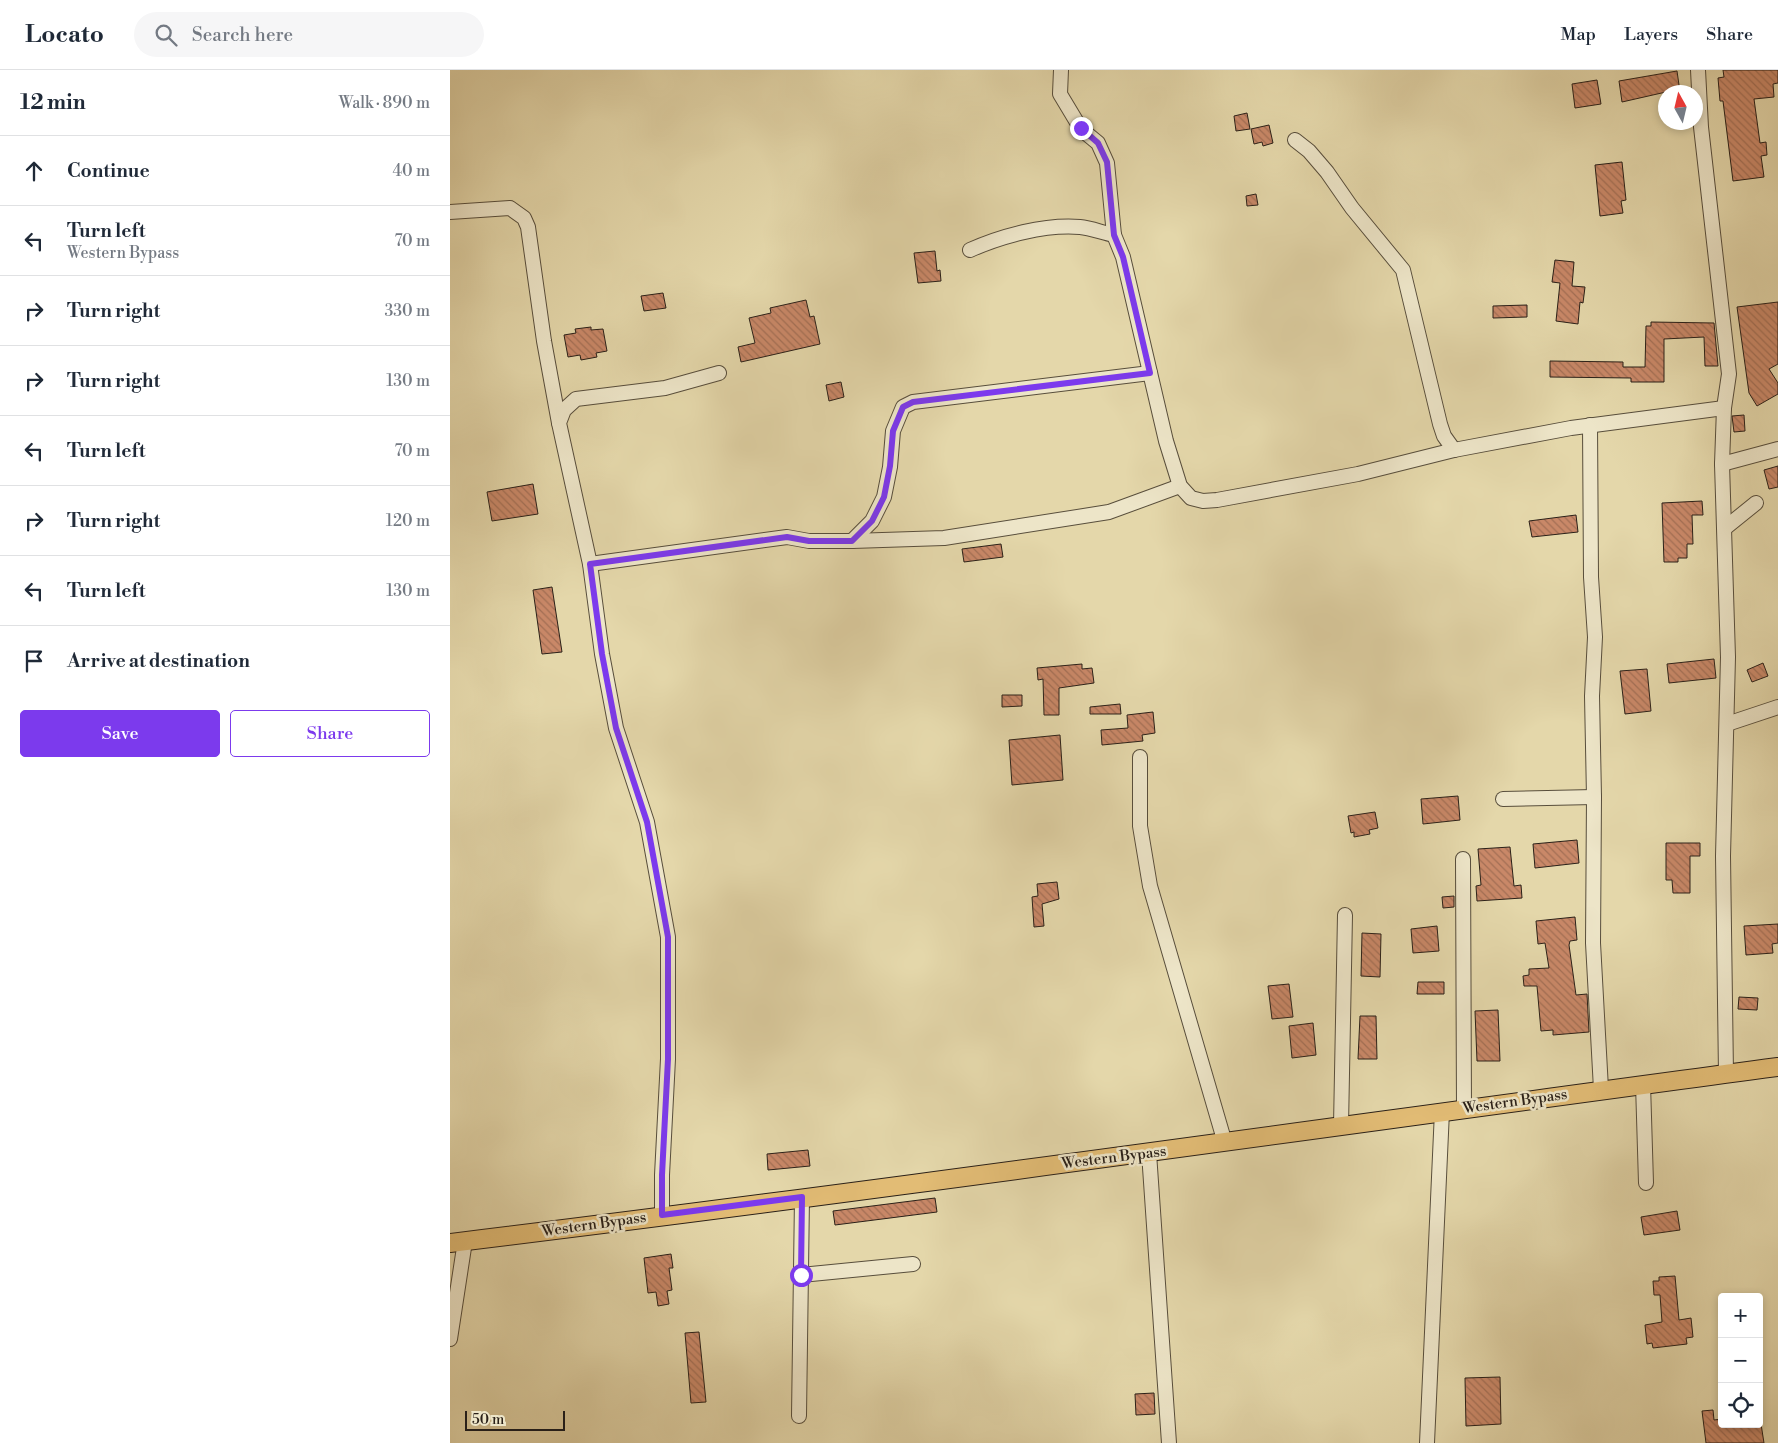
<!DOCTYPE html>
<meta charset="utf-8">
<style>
body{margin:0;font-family:"Libre Bodoni",serif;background:#f6f6f7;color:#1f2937}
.controls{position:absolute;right:15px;bottom:15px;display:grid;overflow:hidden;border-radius:5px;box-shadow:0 2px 8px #0003}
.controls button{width:45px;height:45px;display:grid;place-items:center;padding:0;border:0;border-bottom:1px solid #e0e1e3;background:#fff;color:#1f2937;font:25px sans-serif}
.compass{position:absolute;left:1208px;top:15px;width:45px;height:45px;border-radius:50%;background:#fff;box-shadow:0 2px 8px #0003;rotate:352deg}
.scale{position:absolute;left:15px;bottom:12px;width:100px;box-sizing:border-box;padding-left:5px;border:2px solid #2a2018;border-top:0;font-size:14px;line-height:18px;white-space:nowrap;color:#2a2018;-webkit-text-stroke:4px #ede5c8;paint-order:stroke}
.stop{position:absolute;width:15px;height:15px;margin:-11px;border:4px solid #7c3aed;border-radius:50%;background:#fff}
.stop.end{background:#7c3aed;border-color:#fff;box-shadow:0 1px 5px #0008}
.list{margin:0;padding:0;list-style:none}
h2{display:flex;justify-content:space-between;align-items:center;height:65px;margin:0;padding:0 20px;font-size:21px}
h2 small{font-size:16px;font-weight:400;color:#747a83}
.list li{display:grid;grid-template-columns:32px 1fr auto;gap:15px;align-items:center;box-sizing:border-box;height:70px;padding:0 20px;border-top:1px solid #e0e1e3}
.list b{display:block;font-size:19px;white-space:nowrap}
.list p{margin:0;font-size:16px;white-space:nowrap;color:#747a83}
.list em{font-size:16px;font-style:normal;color:#747a83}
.actions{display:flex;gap:10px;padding:15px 20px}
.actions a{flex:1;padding:11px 0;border:1px solid #7c3aed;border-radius:5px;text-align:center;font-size:18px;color:#7c3aed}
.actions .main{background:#7c3aed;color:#fff}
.icon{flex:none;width:28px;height:28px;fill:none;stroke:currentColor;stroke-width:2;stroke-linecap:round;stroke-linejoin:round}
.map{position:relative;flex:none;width:1328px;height:1373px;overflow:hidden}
header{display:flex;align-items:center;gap:30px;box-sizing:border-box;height:70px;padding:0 25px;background:#fff;border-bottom:1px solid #e0e1e3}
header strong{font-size:24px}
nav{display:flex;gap:28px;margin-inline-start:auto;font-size:18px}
.search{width:350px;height:45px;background:#f6f6f7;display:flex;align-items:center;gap:12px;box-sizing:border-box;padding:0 18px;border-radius:28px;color:#747a83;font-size:19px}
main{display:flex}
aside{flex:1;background:#fff}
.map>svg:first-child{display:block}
.building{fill:url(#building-back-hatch);stroke:#2a2018}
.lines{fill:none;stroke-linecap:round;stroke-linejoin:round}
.minor-casing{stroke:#584e3c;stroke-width:16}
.major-casing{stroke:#2a2018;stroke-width:20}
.minor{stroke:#ede5c8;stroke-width:14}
.major{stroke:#e2bc75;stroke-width:18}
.route{stroke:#7c3aed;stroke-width:6}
.labels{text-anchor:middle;stroke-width:5;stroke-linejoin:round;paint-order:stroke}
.street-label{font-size:15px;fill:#2a2018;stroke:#ede5c8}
</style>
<header>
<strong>Locato</strong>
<div class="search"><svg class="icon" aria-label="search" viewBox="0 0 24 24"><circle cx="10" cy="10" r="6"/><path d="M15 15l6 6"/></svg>Search here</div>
<nav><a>Map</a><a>Layers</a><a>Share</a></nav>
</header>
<main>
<aside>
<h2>12 min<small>Walk · 890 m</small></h2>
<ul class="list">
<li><svg class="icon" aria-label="ahead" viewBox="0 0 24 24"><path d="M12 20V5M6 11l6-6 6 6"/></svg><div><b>Continue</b></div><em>40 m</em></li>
<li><svg class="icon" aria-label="left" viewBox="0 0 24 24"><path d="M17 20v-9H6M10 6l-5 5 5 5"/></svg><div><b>Turn left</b><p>Western Bypass</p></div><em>70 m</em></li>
<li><svg class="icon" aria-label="right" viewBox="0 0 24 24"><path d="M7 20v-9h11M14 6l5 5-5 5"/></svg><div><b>Turn right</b></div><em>330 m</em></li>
<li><svg class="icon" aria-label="right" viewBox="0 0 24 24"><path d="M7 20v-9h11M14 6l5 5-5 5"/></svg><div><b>Turn right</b></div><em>130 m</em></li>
<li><svg class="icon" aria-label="left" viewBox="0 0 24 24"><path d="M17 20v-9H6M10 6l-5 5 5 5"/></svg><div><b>Turn left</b></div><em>70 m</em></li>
<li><svg class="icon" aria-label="right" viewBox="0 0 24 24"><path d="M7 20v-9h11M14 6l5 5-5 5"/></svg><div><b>Turn right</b></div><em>120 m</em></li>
<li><svg class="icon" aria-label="left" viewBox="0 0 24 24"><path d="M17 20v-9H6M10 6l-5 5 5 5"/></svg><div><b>Turn left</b></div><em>130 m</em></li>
<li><svg class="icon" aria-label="arrive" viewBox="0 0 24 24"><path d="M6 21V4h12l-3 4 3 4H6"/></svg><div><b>Arrive at destination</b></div></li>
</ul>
<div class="actions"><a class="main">Save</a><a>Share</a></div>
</aside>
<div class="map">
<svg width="1328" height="1373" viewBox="0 0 1328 1373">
<defs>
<pattern id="building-back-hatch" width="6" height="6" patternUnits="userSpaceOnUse" patternTransform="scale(1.25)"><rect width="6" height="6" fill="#c98868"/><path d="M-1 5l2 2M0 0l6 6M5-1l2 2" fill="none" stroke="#a36f55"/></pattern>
</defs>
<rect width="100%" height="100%" fill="#e4d7aa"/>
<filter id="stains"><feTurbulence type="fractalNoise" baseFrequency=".004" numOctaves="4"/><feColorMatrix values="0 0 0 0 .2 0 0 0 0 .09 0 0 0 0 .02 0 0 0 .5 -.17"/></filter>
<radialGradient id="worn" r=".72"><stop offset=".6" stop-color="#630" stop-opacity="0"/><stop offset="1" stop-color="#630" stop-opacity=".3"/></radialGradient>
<!-- building -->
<g class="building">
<path d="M1273,0H1328V13L1323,14L1324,27L1304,29L1310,73L1316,72L1317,85L1311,86L1314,107L1283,111L1273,31H1270L1268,8L1274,7Z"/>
<path d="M1227,1L1230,22H1216L1172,32L1169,11Z"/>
<path d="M1147,10L1151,34L1125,38L1122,14Z"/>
<path d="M797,43L800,59L786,61L784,46Z"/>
<path d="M819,55L823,73L813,76L812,72L804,74L801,59Z"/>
<path d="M1172,92L1176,130L1171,131L1173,143L1150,146L1145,95Z"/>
<path d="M806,124L808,135L797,136L796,126Z"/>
<path d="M485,181L487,201L490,200L491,211L468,213L464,183Z"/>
<path d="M1105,190L1124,192L1122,216L1135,217L1133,233L1130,232L1128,254L1106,251L1110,213L1102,212Z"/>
<path d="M213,223L216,238L194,241L191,226Z"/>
<path d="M356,230L360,247L364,246L370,274L291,292L288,277L305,273L299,248L321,243L320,238Z"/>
<path d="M1328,232V294L1319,299L1328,313V324L1307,336L1299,323L1287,237Z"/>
<path d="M1077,235V247L1043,248V236Z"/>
<path d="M1201,252L1264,253L1268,296H1255L1254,267L1214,269V312H1181V308L1100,307V291L1173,292V297H1195L1196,256H1201Z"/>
<path d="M141,257V260L153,259L157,281L146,283L147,287L131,290L130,285L118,287L114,265L126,263L125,259Z"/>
<path d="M391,312L394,327L379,331L376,315Z"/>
<path d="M1294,345L1295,361L1284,362L1282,346Z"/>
<path d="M1328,396V417L1319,419L1314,400Z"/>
<path d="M83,414L88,444L42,451L37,422Z"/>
<path d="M1252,431L1253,445H1242L1243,474H1237V488H1228V492H1214L1212,433Z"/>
<path d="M1126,445L1128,462L1082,467L1079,451Z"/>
<path d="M551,474L553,487L514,492L512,479Z"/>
<path d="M102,517L112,582L92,584L83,520Z"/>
<path d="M1264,589L1266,608L1219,613L1217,594Z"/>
<path d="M1313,593L1318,606L1302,612L1297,600Z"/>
<path d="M632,594V599L642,598L644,613L609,618V645H594L593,609L588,610L587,598Z"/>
<path d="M1197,599L1201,641L1175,644L1170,601Z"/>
<path d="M552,625H572V636L552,637Z"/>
<path d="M670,634L671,644H640V637Z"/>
<path d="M703,642L705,663L692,665L693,671L652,675L651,660L678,658L677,645Z"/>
<path d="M610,665L613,710L562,715L559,670Z"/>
<path d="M1008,726L1010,750L973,754L971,729Z"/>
<path d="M925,742L928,758L919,760L920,764L904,767V762L901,763L898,746Z"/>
<path d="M1127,770L1129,793L1085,798L1083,774Z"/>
<path d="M1216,773H1250V786H1240V823H1223L1222,810H1216Z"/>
<path d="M1060,777L1064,816L1071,815L1072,828L1027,831L1026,816L1031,815L1028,779Z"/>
<path d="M607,812L609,829L592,834L594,856L584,857L582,827L588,826L587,814Z"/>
<path d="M1004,826V837L993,838L992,827Z"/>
<path d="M1125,847L1127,870L1120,871L1119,875L1126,925L1137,924L1139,962L1103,965V960L1091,961L1087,916H1074L1073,906L1079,905V899L1099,898L1095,873L1088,874L1086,851Z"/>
<path d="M1328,854V873L1322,874L1323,883L1296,885L1294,856Z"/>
<path d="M987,856L989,881L963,883L961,859Z"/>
<path d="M912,863L931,864L930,907L911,906Z"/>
<path d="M968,912H994V924H967Z"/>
<path d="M839,914L843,947L822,949L818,916Z"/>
<path d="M1289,927L1308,928L1307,940L1288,939Z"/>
<path d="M1048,940L1050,991H1027L1025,941Z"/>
<path d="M910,946H926L927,989H908Z"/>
<path d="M863,953L866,985L842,988L839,956Z"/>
<path d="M358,1080L360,1096L318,1100L317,1084Z"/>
<path d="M485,1128L487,1142L385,1155L383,1141Z"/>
<path d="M1227,1141L1230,1160L1194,1165L1191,1147Z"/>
<path d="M221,1184L223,1198H219L222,1220L217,1221L219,1234L208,1236L206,1222L198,1223L194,1188Z"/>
<path d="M1225,1206L1229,1250L1241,1248L1243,1267L1236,1268L1237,1274L1203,1278L1202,1273L1197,1274L1195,1255L1212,1252L1210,1225H1204L1203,1211H1209V1207Z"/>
<path d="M249,1262L256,1332L241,1333L235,1263Z"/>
<path d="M1050,1307L1051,1354L1016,1356L1015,1308Z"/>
<path d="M704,1323L705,1344L686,1345L685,1324Z"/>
<path d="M1263,1340L1264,1350L1272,1349V1354H1311L1314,1373H1256L1252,1341Z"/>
</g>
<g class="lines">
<!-- minor casing -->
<g class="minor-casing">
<g id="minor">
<path d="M611,0L610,24L631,59L648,73L657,93L664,165"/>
<path d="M1248,0L1251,57L1279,304L1274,338L1272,394L1278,587L1273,786L1276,1004"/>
<path d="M845,70L859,81L877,102L902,138L953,200L990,354L994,366L1004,380"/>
<path d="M0,142L60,138L74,148L78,157L94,271L109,353"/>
<path d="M520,180C551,166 595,154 630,157C641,158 653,163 664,165L673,187L716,371L730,416L741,428L753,431L767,430L908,404L1004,380L1121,358L1274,338"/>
<path d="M1140,355L1141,507L1145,567L1142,626L1144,727L1143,873L1151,1019"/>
<path d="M1272,394L1328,379"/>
<path d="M1275,458L1306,433"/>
<path d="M402,471L422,451L434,427L440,397L443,361L453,337L463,332L700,303"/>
<path d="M140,494L337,467L359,471H402L494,468L659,442L730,416"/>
<path d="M1277,654L1328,637"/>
<path d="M690,687V756L700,816L775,1073"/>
<path d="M1053,729L1144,727"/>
<path d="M1013,789L1014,1038"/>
<path d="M1193,1014L1196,1113"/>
<path d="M891,1056L895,845"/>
<path d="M699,1083L719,1373"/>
<path d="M212,1145V1105L218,989V867L197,752L166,658L152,584L140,494L109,353L114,340L126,329L215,318L269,303"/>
<path d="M351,1205L463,1194"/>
<path d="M0,1269L15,1171"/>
<path d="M349,1346L352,1127"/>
<path d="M977,1373L992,1041"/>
</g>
</g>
<!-- major casing -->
<g class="major-casing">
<path id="major" d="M0,1173C443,1119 886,1056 1328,997"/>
</g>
<!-- minor -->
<use href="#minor" class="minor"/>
<!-- major -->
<use href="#major" class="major"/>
</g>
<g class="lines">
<!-- route -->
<path class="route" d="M351,1205L352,1127L212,1145V1105L218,989V867L197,752L166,658L152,584L140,494L337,467L359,471H402L422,451L434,427L440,396L443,361L453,337L463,332L700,303L673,187L664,165L657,92L648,73L631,58"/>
</g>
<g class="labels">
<!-- street labels -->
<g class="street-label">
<text transform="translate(1065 1031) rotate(-8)" y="5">Western Bypass</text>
<text transform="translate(664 1087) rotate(-7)" y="5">Western Bypass</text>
<text transform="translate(144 1154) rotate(-8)" y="5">Western Bypass</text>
</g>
</g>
<rect width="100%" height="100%" filter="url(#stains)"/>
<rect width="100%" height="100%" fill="url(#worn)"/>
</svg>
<div class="controls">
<button>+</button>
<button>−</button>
<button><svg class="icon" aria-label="locate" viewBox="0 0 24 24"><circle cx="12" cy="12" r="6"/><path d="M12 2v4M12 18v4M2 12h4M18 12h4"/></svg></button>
</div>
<svg class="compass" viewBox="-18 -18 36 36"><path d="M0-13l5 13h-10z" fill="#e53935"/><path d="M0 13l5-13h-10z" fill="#747a83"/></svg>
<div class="scale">50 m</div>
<div class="stop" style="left:351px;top:1205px"></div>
<div class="stop end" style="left:631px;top:58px"></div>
</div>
</main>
